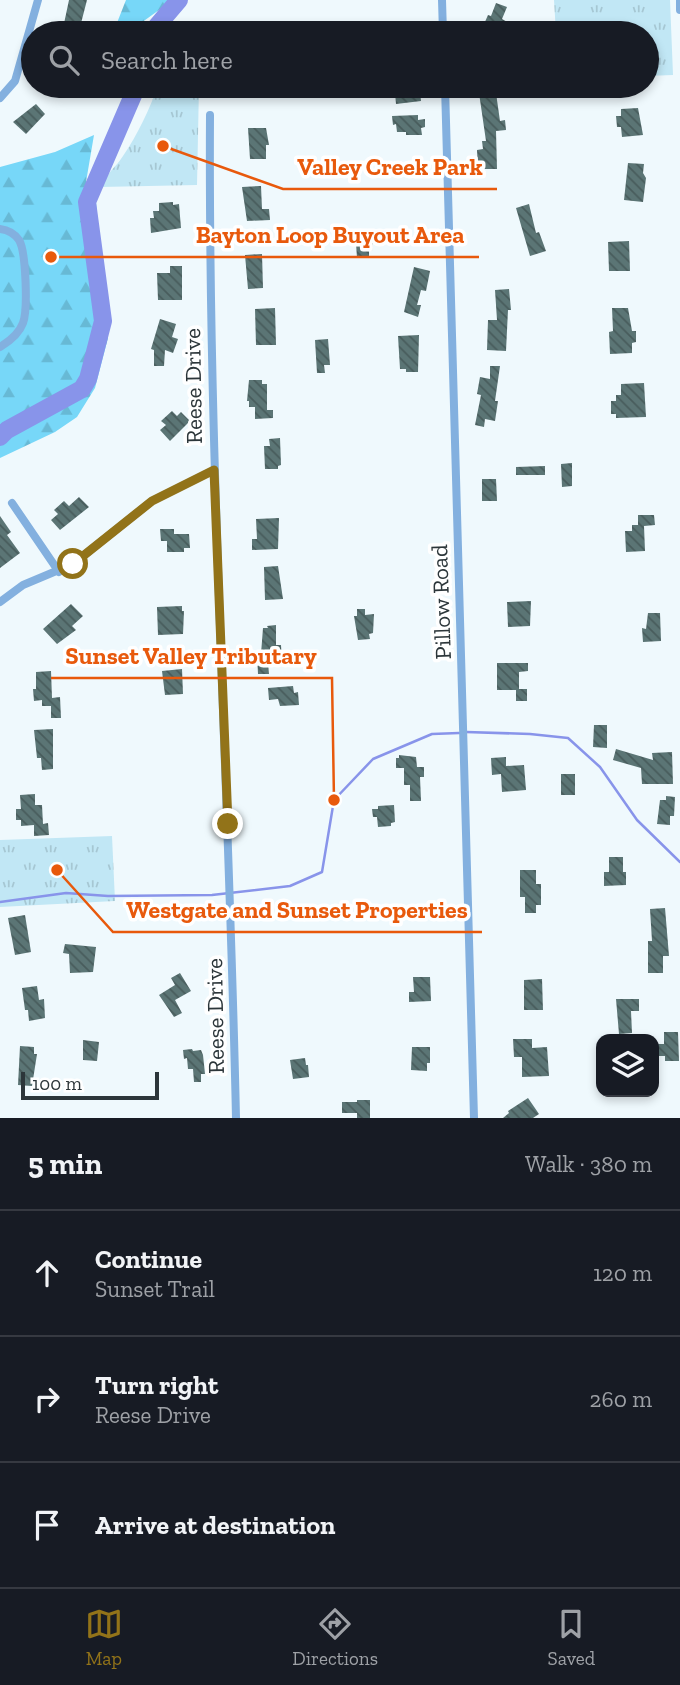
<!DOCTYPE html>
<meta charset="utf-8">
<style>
body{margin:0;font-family:"Zilla Slab",serif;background:#242831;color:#f1f3f6}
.controls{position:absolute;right:21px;bottom:21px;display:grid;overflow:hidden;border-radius:14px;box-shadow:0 4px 10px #0003}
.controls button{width:63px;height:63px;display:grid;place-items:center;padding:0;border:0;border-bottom:2px solid #363941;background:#171b24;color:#f1f3f6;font:35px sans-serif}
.scale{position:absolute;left:21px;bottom:18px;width:138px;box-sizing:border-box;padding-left:7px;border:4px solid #2c363a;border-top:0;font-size:19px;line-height:24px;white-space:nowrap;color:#2c363a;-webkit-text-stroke:5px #fff;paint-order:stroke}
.stop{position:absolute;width:21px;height:21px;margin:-16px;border:5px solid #927319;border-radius:50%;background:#fff}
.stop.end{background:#927319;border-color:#fff;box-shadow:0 2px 7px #0008}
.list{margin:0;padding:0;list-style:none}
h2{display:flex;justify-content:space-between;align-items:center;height:91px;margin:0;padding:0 28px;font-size:30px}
h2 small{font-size:23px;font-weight:400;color:#9ea1a6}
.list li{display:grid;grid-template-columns:46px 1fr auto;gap:21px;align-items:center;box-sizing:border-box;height:126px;padding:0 28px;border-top:2px solid #363941}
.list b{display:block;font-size:26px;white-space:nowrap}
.list p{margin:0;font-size:23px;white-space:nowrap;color:#9ea1a6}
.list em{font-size:23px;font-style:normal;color:#9ea1a6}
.icon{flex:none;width:38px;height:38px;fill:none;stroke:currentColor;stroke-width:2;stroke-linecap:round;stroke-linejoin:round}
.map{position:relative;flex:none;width:680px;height:1118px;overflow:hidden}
.search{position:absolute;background:#171b24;box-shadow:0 4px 10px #0003;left:21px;right:21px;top:21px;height:77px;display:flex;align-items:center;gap:18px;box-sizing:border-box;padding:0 24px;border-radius:38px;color:#9ea1a6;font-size:26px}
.sheet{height:469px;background:#171b24}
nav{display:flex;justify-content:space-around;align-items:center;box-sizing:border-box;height:98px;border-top:2px solid #363941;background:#171b24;font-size:19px;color:#9ea1a6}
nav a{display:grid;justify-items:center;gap:4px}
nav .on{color:#927319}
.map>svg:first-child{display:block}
.forest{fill:url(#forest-firs)}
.park{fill:url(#park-tufts)}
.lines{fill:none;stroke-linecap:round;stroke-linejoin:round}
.stream{stroke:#8894ea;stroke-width:2.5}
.river{stroke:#8894ea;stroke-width:18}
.building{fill:url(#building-back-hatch)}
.minor{stroke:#83b0df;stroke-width:8}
.route{stroke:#927319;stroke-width:9}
.labels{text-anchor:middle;stroke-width:7;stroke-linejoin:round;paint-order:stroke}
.street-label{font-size:23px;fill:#2c363a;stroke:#fff}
.leader{fill:none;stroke:#e8590c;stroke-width:2.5}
.callout-dot{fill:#e8590c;stroke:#fff;stroke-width:2.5}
.callout-label{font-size:24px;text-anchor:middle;font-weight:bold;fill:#e8590c;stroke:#fff;stroke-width:7;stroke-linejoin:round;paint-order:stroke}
</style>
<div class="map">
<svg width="680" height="1118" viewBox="0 0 680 1118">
<defs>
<pattern id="forest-firs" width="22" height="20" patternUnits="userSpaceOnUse" patternTransform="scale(1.75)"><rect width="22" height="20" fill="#77d7f8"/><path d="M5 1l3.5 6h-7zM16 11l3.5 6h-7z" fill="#67b9d5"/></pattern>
<pattern id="park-tufts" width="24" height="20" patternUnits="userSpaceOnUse" patternTransform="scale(1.75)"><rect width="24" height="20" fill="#c1e7f5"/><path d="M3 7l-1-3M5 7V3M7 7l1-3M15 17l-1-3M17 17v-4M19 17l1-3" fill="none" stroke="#a6c7d3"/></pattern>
<pattern id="building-back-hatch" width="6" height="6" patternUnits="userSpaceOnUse" patternTransform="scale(1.75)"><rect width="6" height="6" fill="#5b7575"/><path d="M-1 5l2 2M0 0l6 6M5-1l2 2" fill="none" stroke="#485c5c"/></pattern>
</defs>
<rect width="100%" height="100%" fill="#eff9fd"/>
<!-- forest -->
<g class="forest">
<path d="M126,0H173L127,33H113Z"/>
<path d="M94,135L86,182L100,187L96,202L108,338L95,388L77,417L55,432L0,458V167L55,152Z"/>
</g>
<!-- park -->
<g class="park">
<path d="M554,0H670L673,75L647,76V33H556Z"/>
<path d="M158,86H199L197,185L100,187C106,174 116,167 123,156C138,134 149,110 158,86Z"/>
<path d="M112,836L115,901L0,907V840Z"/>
</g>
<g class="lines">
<!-- stream -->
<g class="stream">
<path d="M466,732L530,734L568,738L600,767L637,820L680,862"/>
<path d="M0,902L66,893L108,896L212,895L290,886L322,872L334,800L373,759L432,734L459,733"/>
</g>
<!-- river -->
<g class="river">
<path d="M154,33L156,27L179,0"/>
<path d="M0,437L7,430L82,389L88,379L103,321L87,202L137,86"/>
</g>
</g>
<!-- building -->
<g class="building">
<path d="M69,0H87L79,31L76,30L75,33H62Z"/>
<path d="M496,3L507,7L502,19L509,23L505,33H487L481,31L488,15L491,16Z"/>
<path d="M410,22L411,33H385V23Z"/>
<path d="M389,86H412V91L407,93L420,92L421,101L396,104L395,93H390Z"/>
<path d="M478,86H495L500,121L505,120L506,130L496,131L497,169H478L477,150L483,149L482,141H486Z"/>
<path d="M36,104L45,114L26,134L13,122Z"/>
<path d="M638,108L643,135L622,137L621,127H617L616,116H621V109Z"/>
<path d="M418,115V120L425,119V127L421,128L422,135H406V132H397L396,124L393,125L392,116Z"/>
<path d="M248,128H266L269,145H266V159H250Z"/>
<path d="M628,163L644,164L643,173L646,178L643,202L624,200Z"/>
<path d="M261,186L262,209H269L270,220L247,221L242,187Z"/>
<path d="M173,202V205L179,204L181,228L151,233L150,218H154L153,211H159V203Z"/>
<path d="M529,204L536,233L539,232L546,251L530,256L516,208Z"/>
<path d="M356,229H375V241H373L372,251H369V258H357L356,243H351V234H356Z"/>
<path d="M629,241L630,271H609L608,242Z"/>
<path d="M262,254L263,288L248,289L245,255Z"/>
<path d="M170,266H182V300H158L157,273H170Z"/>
<path d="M414,267L430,271L426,291L421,290L417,305H421L418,317L404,312Z"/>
<path d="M509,289L511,310H508L506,351L487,350L488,320H497L495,290Z"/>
<path d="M275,308L276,345H256L255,309Z"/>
<path d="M612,308H628L632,331H636V342L632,343V353L610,354L609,332L613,331Z"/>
<path d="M160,319L176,324L172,337L178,339L173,353L165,350L164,366H154V350L151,349Z"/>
<path d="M419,335L418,372H406V369H400L398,336Z"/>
<path d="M328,339L330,365H324L325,373H317L315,340Z"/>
<path d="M490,366H500L495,401H498L495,421L485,419L484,427L475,425L481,395L477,394L480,377L490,379Z"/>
<path d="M249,380H262V384H267V410H273V418L255,419V407H249V401H247Z"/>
<path d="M644,383L646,417L616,418V414H611V401H616V395H621V384Z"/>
<path d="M172,411L177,416L181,412L190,421L170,441L160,430L166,425L161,421Z"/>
<path d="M280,438L281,465L278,466V469H265L264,446H270L269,439Z"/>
<path d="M572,463V486L562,487L561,464Z"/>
<path d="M545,466V475H516V467Z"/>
<path d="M482,479H496L497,501H482Z"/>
<path d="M79,497L89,507L60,530L51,520L58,514L54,510L64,501L69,506Z"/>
<path d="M638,515H654L655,525L644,526L645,551L626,552L625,531H632V525H638Z"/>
<path d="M0,516L11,532L7,535L20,553L0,568Z"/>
<path d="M279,518L278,549L252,550V539H257L256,519Z"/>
<path d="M160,529H174V534H189L190,548H184V552H167V541H161Z"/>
<path d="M278,566L283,599L265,600L264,567Z"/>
<path d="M531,601L530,626L508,627L507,602Z"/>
<path d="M71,604L83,616L72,626L76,630L57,644L43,629Z"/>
<path d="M182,606V611H184L183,634L158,635L157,607Z"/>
<path d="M357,609H365V615L374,614L373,633L369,634L370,639L358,640L354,616H357Z"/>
<path d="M648,613H660L661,641L643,642L642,628L646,629Z"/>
<path d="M276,625V645H281L282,663H268L269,674H258L257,654H261L263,628H268L267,626Z"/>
<path d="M497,663H528V671L519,672V689H527V701H516V690H497Z"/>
<path d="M182,669L183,694L165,695L162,671Z"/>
<path d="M51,671L52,698L60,697L61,718H51V706H42V700L34,701L33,689H36V672Z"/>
<path d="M293,686L294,693L298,692L299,705L280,706L278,699L269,700L268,688Z"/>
<path d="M594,725H607V748L593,747Z"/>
<path d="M53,729V769L42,770L41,758H37L34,730Z"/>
<path d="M616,749L653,760L652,753L672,752L673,784H642L641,768L613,760Z"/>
<path d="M399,755L416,757L417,767H424V777H420L421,801H410V785H404V768H396V758H399Z"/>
<path d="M506,757V766L524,765L526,790L502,792L501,774L492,775L491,758Z"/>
<rect x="561" y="774" width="14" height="21"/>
<path d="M35,794V805H42L43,824L48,823L49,835L34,836V825L21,826V820H16V809H21L20,795Z"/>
<path d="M666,796L675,797L674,816H670V825L657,824L660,800H666Z"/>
<path d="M394,805L395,822L391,823V826L378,827L377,817H373L372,809H378V806Z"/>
<path d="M609,857H623V872H626V885L604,886V872H609Z"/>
<path d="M520,870H536V884H541V905H536V913H525V897H520Z"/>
<path d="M665,908L669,956H663V973H648V941H652L650,909Z"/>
<path d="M25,915L31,952L15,955L8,918Z"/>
<path d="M65,944L96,947L93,972L70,973L69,954L63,953Z"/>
<path d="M180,973L191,991L175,1000L182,1013L174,1017L159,995L175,985L171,978Z"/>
<path d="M413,977H430L431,1001L409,1002V992H414Z"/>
<path d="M542,979L543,1010H524V980Z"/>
<path d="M37,986L39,1000L44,999L45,1018L29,1021L28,1010H25L22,988Z"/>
<path d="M616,999H639V1011H631L632,1033L619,1034Z"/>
<path d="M664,1032H678L679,1061H665V1056H658L657,1044H664Z"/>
<path d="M513,1039H532V1048L547,1047L549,1076L522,1077V1057H514Z"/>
<path d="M83,1040L99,1042L97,1061L83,1060Z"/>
<path d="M20,1046L34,1047V1054H37L32,1086L18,1085Z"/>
<path d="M412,1047H430V1063H427V1071L411,1070Z"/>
<path d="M192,1049L193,1051L201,1050L203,1055L205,1074H201V1082H194L193,1069H188L187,1058L184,1059L183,1050Z"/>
<path d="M305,1058L306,1065H308L309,1077L293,1079L290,1060Z"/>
<path d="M528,1098L539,1114L533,1118H503L509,1113L508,1111Z"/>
<path d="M357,1100H370V1118H357V1113H342V1102H357Z"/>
</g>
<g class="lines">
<!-- minor -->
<g class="minor">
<path d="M442,0L443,33"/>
<path d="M680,0V10"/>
<path d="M445,86L474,1118"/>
<path d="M0,98L15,81L38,0"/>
<path d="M210,115C208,450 229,784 236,1118"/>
<path d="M0,229C8,230 14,233 19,240C26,251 28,310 23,323C19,334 10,341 0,347"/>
<path d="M12,503L59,572"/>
<path d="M0,602L23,585L73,564L152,501L214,470"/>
</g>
</g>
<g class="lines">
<!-- route -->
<path class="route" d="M73,564L152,501L214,470L228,824"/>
</g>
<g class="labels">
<!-- street labels -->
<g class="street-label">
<text transform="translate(193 386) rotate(-91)" y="8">Reese Drive</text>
<text transform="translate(441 602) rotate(-92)" y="8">Pillow Road</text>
<text transform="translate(215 1016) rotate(-91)" y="8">Reese Drive</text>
</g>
</g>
<!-- callouts -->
<path class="leader" d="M163 146L283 189H497M51 257L182 257H479M334 800L332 678H51M57 870L113 932H482"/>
<g class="callout-dot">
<circle cx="163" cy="146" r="7"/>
<circle cx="51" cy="257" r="7"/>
<circle cx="334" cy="800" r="7"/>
<circle cx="57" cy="870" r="7"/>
</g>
<g class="callout-label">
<text x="390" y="175">Valley Creek Park</text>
<text x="330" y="243">Bayton Loop Buyout Area</text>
<text x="191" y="664">Sunset Valley Tributary</text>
<text x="297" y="918">Westgate and Sunset Properties</text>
</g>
</svg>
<div class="controls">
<button><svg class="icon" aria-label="layers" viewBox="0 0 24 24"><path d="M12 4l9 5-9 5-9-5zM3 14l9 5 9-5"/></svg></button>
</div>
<div class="scale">100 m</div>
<div class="stop" style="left:73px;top:564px"></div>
<div class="stop end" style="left:228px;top:824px"></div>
<div class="search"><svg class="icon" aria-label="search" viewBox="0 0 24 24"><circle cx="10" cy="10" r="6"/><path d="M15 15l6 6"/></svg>Search here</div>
</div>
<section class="sheet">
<h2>5 min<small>Walk · 380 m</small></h2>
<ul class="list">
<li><svg class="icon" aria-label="ahead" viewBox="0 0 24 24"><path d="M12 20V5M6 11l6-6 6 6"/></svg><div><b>Continue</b><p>Sunset Trail</p></div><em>120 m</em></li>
<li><svg class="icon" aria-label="right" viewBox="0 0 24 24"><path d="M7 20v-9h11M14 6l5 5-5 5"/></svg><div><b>Turn right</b><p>Reese Drive</p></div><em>260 m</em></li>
<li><svg class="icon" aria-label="arrive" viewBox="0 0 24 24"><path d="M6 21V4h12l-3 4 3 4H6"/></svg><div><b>Arrive at destination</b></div></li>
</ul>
</section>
<nav>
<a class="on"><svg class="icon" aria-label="map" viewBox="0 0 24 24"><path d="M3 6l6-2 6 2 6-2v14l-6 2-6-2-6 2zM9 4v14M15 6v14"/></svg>Map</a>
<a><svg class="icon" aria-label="directions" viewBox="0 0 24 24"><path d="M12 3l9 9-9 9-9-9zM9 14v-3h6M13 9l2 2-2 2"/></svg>Directions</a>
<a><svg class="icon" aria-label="saved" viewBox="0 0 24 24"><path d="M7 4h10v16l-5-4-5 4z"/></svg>Saved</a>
</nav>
